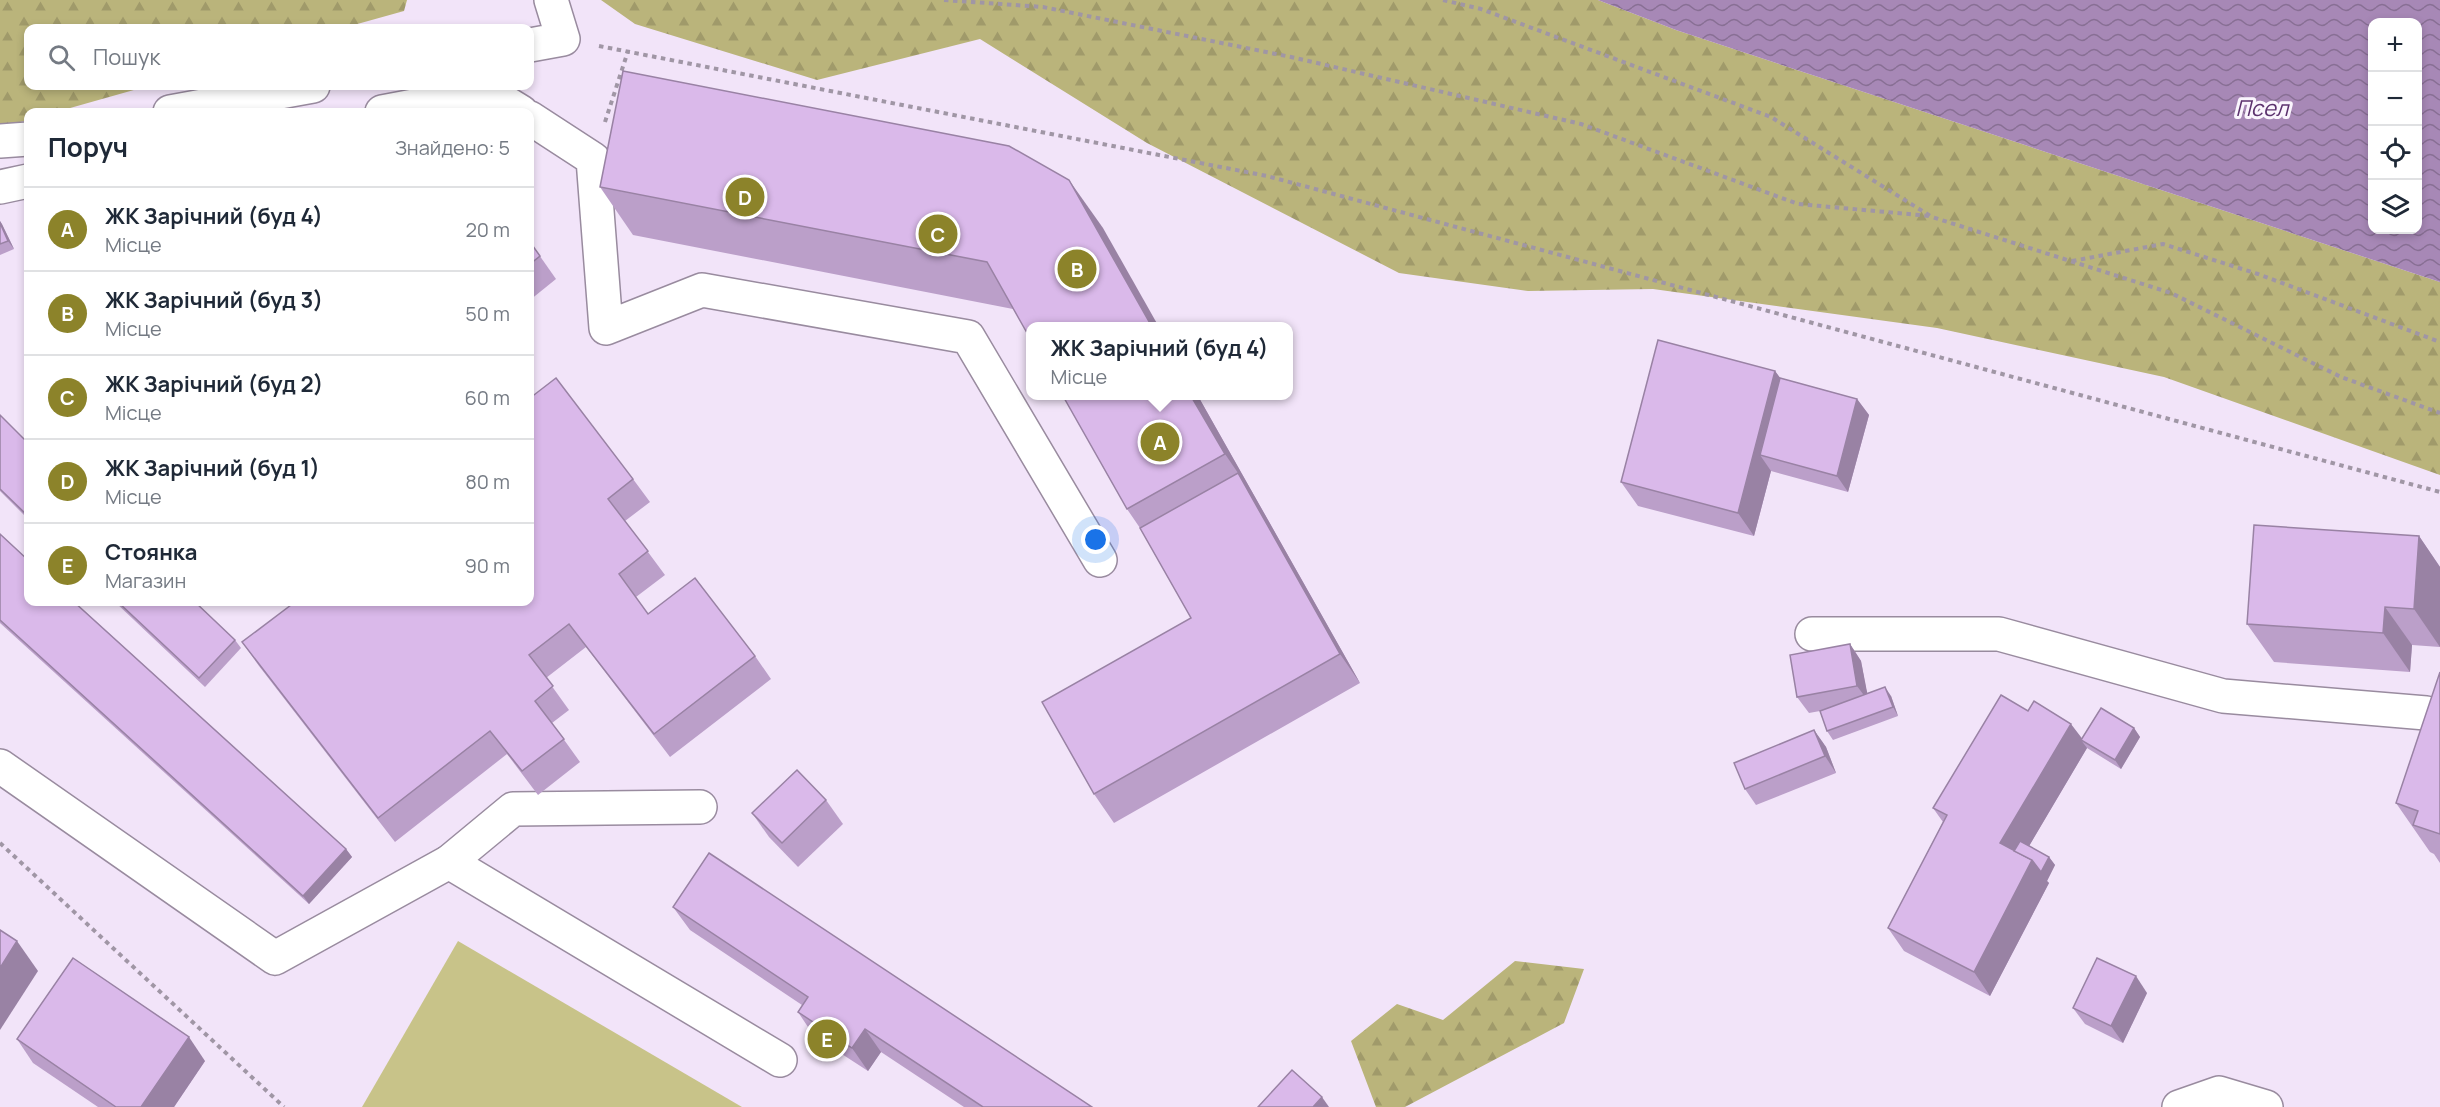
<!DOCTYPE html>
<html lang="uk">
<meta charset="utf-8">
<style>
body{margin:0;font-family:Manrope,sans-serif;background:#f2f2f3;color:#1f2937}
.controls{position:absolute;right:18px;top:18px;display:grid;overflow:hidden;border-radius:12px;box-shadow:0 3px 9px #0003}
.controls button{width:54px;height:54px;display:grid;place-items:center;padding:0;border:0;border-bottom:2px solid #e0e1e3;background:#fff;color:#1f2937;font:30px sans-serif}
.you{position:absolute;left:1096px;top:540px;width:21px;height:21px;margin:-15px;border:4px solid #fff;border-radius:50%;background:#1a73e8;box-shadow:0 0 0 9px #1a73e833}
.badge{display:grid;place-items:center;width:39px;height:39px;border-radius:50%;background:#8c832a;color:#fff;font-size:20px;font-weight:700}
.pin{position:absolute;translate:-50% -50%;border:3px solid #fff;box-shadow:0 2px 6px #0006}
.popup{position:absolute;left:1026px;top:322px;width:267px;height:78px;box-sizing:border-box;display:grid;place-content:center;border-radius:12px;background:#fff;filter:drop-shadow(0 2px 4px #0005);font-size:20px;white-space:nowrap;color:#747a83}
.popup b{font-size:22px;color:#1f2937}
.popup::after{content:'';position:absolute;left:50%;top:100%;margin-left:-12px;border:12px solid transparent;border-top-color:#fff}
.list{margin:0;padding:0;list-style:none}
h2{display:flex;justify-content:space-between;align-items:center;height:78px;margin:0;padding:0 24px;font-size:26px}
h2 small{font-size:20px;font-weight:400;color:#747a83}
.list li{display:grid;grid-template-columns:39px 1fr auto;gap:18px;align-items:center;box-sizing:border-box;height:84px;padding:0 24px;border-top:2px solid #e0e1e3}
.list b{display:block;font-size:22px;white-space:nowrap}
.list p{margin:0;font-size:20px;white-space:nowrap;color:#747a83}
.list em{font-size:20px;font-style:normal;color:#747a83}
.icon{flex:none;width:33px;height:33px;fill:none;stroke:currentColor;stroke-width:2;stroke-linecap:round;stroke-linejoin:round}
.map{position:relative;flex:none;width:2440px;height:1107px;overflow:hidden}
.search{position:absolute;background:#fff;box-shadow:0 3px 9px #0003;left:24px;top:24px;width:510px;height:66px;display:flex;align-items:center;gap:15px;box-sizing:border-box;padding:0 21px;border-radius:12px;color:#747a83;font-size:22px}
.panel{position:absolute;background:#fff;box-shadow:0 3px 9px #0003;left:24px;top:108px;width:510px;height:498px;border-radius:12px}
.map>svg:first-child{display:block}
.forest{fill:url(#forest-firs)}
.pitch{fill:#c8c389}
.water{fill:url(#water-waves);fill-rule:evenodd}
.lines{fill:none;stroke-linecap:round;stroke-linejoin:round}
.minor-casing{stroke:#998b9f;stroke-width:36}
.path{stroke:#a096a5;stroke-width:4;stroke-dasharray:4.5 4.5;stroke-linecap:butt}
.minor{stroke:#fff;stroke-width:33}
.wall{fill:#bb9fc9}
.shaded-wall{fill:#9982a4}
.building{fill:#dab9ea;stroke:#9982a4;stroke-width:1.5}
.labels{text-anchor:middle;stroke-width:6;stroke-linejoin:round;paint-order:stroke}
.water-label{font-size:22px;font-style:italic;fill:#5c326e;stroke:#faf5fd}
</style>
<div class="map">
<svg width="2440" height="1107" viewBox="0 0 2440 1107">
<defs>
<pattern id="forest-firs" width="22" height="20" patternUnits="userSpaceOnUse" patternTransform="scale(1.5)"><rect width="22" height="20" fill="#bab47b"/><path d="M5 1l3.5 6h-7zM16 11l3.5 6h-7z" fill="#a09a6a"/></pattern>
<pattern id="water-waves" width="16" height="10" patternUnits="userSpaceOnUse" patternTransform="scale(1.5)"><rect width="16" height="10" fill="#a788b6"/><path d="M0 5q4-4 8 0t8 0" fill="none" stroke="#886f94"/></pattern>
</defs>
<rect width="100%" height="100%" fill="#f2e4f9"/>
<!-- forest -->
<g class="forest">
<path d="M0,0H407L404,11L343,28H28V86H148L56,112H28V120L0,127Z"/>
<path d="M601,0H1598L1676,30L2440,282V475L2164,377L1937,328L1653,289L1528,291L1399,273L1147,143L980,39L817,80L635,24Z"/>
<path d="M1515,961L1584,969L1564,1023L1405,1107H1376L1351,1041L1397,1004L1443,1020Z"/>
</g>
<!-- pitch -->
<path class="pitch" d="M458,941L742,1107H362Z"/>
<!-- water -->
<path class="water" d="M1598,0H2440V282L1676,30ZM2372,22H2418V230H2372Z"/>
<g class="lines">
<!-- minor casing -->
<g class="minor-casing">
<g id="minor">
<path d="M530,45L563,39L551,0"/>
<path d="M170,112L313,86"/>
<path d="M382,112L488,92L521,112"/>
<path d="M530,118L593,159L606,328L702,290L968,337L1100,560"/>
<path d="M0,141L28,139"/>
<path d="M0,187L28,181"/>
<path d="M1812,634H1999L2223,696L2426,713"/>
<path d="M0,766L275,958L449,862L513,809L700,807"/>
<path d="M449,862L780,1060"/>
<path d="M2179,1107L2219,1093L2266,1107"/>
</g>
</g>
<!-- path -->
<g class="path">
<path d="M944,0L1043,7L1291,57L1581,124L1798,204L1930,216"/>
<path d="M1443,0L1481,9L1771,117L1932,217L2171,293L2341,377L2440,413"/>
<path d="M599,46L1267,176L2440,492"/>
<path d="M605,122L628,51"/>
<path d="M2072,261L2163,244L2258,274L2440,342"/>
<path d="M0,843L284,1107"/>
</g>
<!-- minor -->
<use href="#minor" class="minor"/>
</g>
<!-- wall -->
<g class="wall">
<path d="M600,187L1103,228L1013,309L633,235Z"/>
<path d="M0,221L14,249L0,255Z"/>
<path d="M530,242L556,279L530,300Z"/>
<path d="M1775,371L1780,378L1857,399L1869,415L1848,492L1771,471L1754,536L1638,506L1621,482Z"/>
<path d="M1198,396L1360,683L1114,823L1094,794L1191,618L1140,528L1127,509Z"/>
<path d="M530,398L633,479L650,502L625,521L665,575L636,597L648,614L755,656L771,679L670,757L586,647L546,678L569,710L552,723L580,762L538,795L507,754L395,842L259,666L242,642L530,602Z"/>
<path d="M0,415L28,443V519L0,491Z"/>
<path d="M0,534L346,849L352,857L309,904L0,623Z"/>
<path d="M2419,536L2440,567V647L2412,645L2410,672L2274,662L2247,624Z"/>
<path d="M115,602H195L235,640L241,648L205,687Z"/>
<path d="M1850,644L1861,661L1867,694L1891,696L1898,716L1833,740L1827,731L1820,711L1809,713L1797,697Z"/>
<path d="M2440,672V863L2434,854L2430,852L2396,803Z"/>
<path d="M2028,711L2082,739L2134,728L2140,737L2121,769L2087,748L2029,846L2049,857L2055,865L2047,881L2049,883L1990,996L1904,951L1888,928L1943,822L1933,808Z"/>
<path d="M1814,730L1826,747L1836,773L1756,805L1745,789Z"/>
<path d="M826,800L843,824L798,867L769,837L752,813Z"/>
<path d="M673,907L1092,1107H964L881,1052L868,1071L814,1036L798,1012L802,1005L690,930Z"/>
<path d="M2147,993L2123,1043L2085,1024L2073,1008Z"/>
<path d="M17,1039L205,1061L174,1107H98L33,1063Z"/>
</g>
<!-- shaded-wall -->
<g class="shaded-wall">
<path d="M1069,180L1103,228L1159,327H1152Z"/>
<path d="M0,221L2,224L14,249L8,241L0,223Z"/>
<path d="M1775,371L1792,394L1760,455L1771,471L1754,536L1738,513Z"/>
<path d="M1191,396H1198L1360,683L1340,654L1238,473L1225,454Z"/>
<path d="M1857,399L1869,415L1848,492L1837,476Z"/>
<path d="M2419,536L2440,567V647L2414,609Z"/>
<path d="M2385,607L2412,645L2410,672L2383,633Z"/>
<path d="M1850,644L1861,661L1869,702L1857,686Z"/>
<path d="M1885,687L1891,696L1898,716L1893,707Z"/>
<path d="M2071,724L2084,741L2081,740L2087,748L2019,863L2000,843Z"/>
<path d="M2134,728L2140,737L2121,769L2115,760Z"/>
<path d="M1814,730L1826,747L1836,773L1825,756Z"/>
<path d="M346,849L352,857L309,904L303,896Z"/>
<path d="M2049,857L2055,865L2047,881L2049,883L1990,996L1974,972L2032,860Z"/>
<path d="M17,941L38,971L0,1030V968Z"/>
<path d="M2136,976L2147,993L2123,1043L2111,1026Z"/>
<path d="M865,1029L881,1052L868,1071L852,1048Z"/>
<path d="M189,1037L205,1061L174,1107H141Z"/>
<path d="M1322,1097L1329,1107H1313Z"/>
</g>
<!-- building -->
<g class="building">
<path d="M623,71L1009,146L1069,180L1152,327H1031V340L987,262L600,187Z"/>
<path d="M0,223L8,241L0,244Z"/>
<path d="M530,242L540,256L530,264Z"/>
<path d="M1658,340L1775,371L1738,513L1621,482Z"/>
<path d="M556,378L633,479L608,499L648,551L619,574L648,614L695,578L755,656L654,734L569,624L529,655L553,686L535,701L564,739L522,771L490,731L378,818L242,642L295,602H530V398Z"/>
<path d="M1780,378L1857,399L1837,476L1760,455Z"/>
<path d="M1063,396H1191L1225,454L1127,509Z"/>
<path d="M0,415L28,443V516L0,489Z"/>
<path d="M1238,473L1340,654L1094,794L1042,702L1191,618L1140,528Z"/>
<path d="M2254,525L2419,536L2414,609L2385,607L2383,633L2247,624Z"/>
<path d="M0,534L28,560V602H74L346,849L303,896L0,620Z"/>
<path d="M118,602H195L235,640L199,678Z"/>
<path d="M1850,644L1857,686L1797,697L1790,655Z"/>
<path d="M2440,672V834L2413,825L2418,811L2396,803Z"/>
<path d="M1885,687L1893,707L1827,731L1820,711Z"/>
<path d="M2001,695L2028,711L2034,701L2071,724L2000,843L2032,860L1974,972L1888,928L1947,815L1933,808Z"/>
<path d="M2101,708L2134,728L2115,760L2081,740Z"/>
<path d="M1814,730L1825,756L1745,789L1734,763Z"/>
<path d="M797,770L826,800L782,843L752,813Z"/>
<path d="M2020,841L2049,857L2041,872L2032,860L2014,851Z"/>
<path d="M709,853L1092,1107H983L865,1029L852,1048L798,1012L808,997L673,907Z"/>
<path d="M0,930L17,941L0,968Z"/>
<path d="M73,958L189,1037L141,1107H116L17,1039Z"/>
<path d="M2097,958L2136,976L2111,1026L2073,1008Z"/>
<path d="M1292,1070L1322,1097L1313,1107H1258Z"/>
</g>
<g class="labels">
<!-- water labels -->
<g class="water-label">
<text x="2262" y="116">Псел</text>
</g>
</g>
</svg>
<div class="controls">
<button>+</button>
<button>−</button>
<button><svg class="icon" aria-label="locate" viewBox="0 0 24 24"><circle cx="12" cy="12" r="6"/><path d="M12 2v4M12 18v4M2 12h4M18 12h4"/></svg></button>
<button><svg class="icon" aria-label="layers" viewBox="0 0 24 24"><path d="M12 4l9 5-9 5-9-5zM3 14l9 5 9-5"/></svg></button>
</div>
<div class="you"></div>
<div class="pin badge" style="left:1160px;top:442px">A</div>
<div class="popup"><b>ЖК Зарічний (буд 4)</b>Місце</div>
<div class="pin badge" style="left:1077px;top:269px">B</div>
<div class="pin badge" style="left:938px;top:234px">C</div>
<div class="pin badge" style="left:745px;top:197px">D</div>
<div class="pin badge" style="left:827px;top:1039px">E</div>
<div class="search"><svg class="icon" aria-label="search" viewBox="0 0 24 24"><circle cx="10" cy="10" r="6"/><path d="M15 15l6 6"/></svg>Пошук</div>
<section class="panel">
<h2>Поруч<small>Знайдено: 5</small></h2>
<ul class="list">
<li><span class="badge">A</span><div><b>ЖК Зарічний (буд 4)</b><p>Місце</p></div><em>20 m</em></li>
<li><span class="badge">B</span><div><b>ЖК Зарічний (буд 3)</b><p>Місце</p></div><em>50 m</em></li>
<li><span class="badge">C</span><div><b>ЖК Зарічний (буд 2)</b><p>Місце</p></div><em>60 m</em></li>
<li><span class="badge">D</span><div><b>ЖК Зарічний (буд 1)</b><p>Місце</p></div><em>80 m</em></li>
<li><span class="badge">E</span><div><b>Стоянка</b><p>Магазин</p></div><em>90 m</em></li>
</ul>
</section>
</div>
